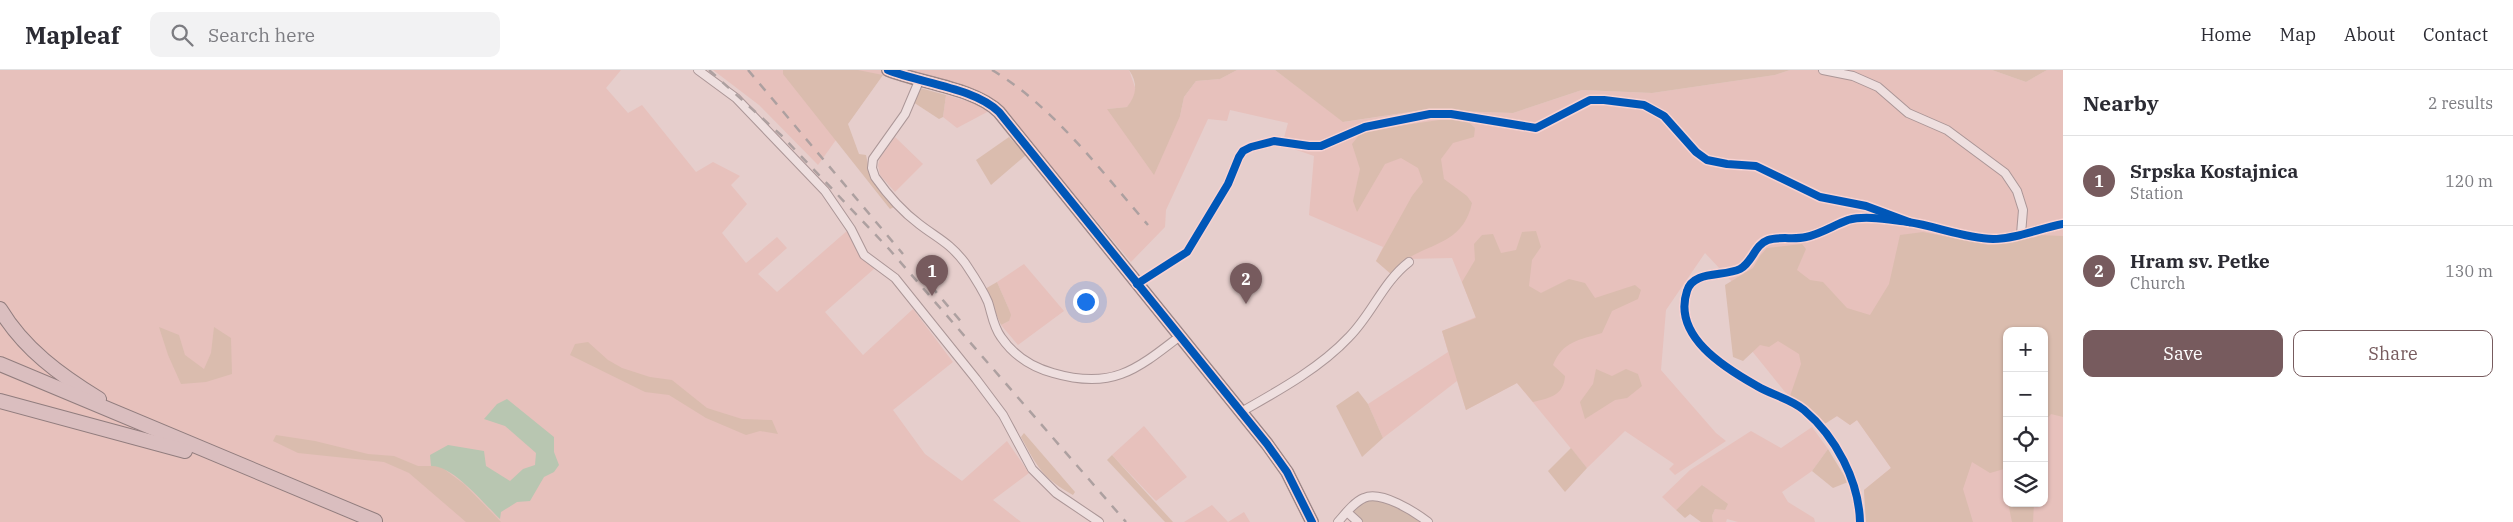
<!DOCTYPE html>
<meta charset="utf-8">
<style>
body{margin:0;font-family:"IBM Plex Serif",serif;background:#f2f2f3;color:#2b2b33}
.controls{position:absolute;right:15px;bottom:15px;display:grid;overflow:hidden;border-radius:10px;box-shadow:0 1px 4px #0004}
.controls button{width:45px;height:45px;display:grid;place-items:center;padding:0;border:0;border-bottom:1px solid #e1e1e2;background:#fff;color:#2b2b33;font:25px sans-serif}
.you{position:absolute;left:1085px;top:231px;width:18px;height:18px;margin:-12px;border:4px solid #fff;border-radius:50%;background:#1a73e8;box-shadow:0 0 0 8px #1a73e833}
.badge{display:grid;place-items:center;width:32px;height:32px;border-radius:50%;background:#775b5e;color:#fff;font-size:16px;font-weight:700}
.pin{position:absolute;translate:-50% -41px;filter:drop-shadow(0 1px 2px #0008)}
.pin::after{content:'';position:absolute;top:26px;width:18px;height:15px;background:inherit;clip-path:polygon(0 0,100% 0,50% 100%)}
.list{margin:0;padding:0;list-style:none}
h2{display:flex;justify-content:space-between;align-items:center;height:65px;margin:0;padding:0 20px;font-size:21px}
h2 small{font-size:16px;font-weight:400;color:#7c7c81}
.list li{display:grid;grid-template-columns:32px 1fr auto;gap:15px;align-items:center;box-sizing:border-box;height:90px;padding:0 20px;border-top:1px solid #e1e1e2}
.list b{display:block;font-size:19px;white-space:nowrap}
.list p{margin:0;font-size:16px;white-space:nowrap;color:#7c7c81}
.list em{font-size:16px;font-style:normal;color:#7c7c81}
.actions{display:flex;gap:10px;padding:15px 20px}
.actions a{flex:1;padding:11px 0;border:1px solid #775b5e;border-radius:10px;text-align:center;font-size:18px;color:#775b5e}
.actions .main{background:#775b5e;color:#fff}
.icon{flex:none;width:28px;height:28px;fill:none;stroke:currentColor;stroke-width:2;stroke-linecap:round;stroke-linejoin:round}
.map{position:relative;flex:none;width:2063px;height:452px;overflow:hidden}
header{display:flex;align-items:center;gap:30px;box-sizing:border-box;height:70px;padding:0 25px;background:#fff;border-bottom:1px solid #e1e1e2}
header strong{font-size:24px}
nav{display:flex;gap:28px;margin-inline-start:auto;font-size:18px}
.search{width:350px;height:45px;background:#f2f2f3;display:flex;align-items:center;gap:12px;box-sizing:border-box;padding:0 18px;border-radius:10px;color:#7c7c81;font-size:19px}
main{display:flex}
aside{flex:1;background:#fff}
.map>svg:first-child{display:block}
.farmland{fill:#e7c1bc;fill-rule:evenodd}
.green{fill:#dabcae}
.cemetery{fill:#d3baae}
.water{fill:#b8c6b1}
.lines{fill:none;stroke-linecap:round;stroke-linejoin:round}
.minor-casing{stroke:#ab9697;stroke-width:10}
.secondary-casing{stroke:#9b8687;stroke-width:14}
.motorway-casing{stroke:#917d7e;stroke-width:16}
.minor{stroke:#eedfdf;stroke-width:8}
.secondary{stroke:#eedfdf;stroke-width:11}
.motorway{stroke:#dabebf;stroke-width:14}
.rail{stroke:#ada0a0;stroke-width:2.5;stroke-dasharray:9 9;stroke-linecap:butt}
.cycleway-casing{stroke:#f8d3d2;stroke-width:11}
.cycleway{stroke:#0057b8;stroke-width:8}
</style>
<header>
<strong>Mapleaf</strong>
<div class="search"><svg class="icon" aria-label="search" viewBox="0 0 24 24"><circle cx="10" cy="10" r="6"/><path d="M15 15l6 6"/></svg>Search here</div>
<nav><a>Home</a><a>Map</a><a>About</a><a>Contact</a></nav>
</header>
<main>
<div class="map">
<svg width="2063" height="452" viewBox="0 0 2063 452">
<rect width="100%" height="100%" fill="#e6cecc"/>
<!-- farmland -->
<g class="farmland">
<path d="M0,0H621L606,18L628,43L642,35L696,102L713,92L740,106L731,115L747,134L722,163L746,193L777,167L787,178L758,204L777,222L848,160L859,184L875,198L825,242L863,285L913,239L953,292L893,340L925,384L962,411L1007,371L1029,403L993,430L1021,452H0Z"/>
<path d="M713,0H886L818,95L759,35Z"/>
<path d="M899,0H1129L1136,20L1134,29L1127,37L1107,39L1180,46L1184,27L1196,11L1220,9L1237,0H1275L1344,52L1423,40L1513,43L1582,20L1652,23L1775,5L1790,0H1827L1839,5L1848,0H1992L2026,12L2047,0H2063V452H1866L1864,420L1891,398L1857,350L1850,355L1837,346L1823,355L1785,322L1735,260L1751,232L1705,183L1666,240L1661,300L1716,363L1726,371L1675,405L1669,399L1674,394L1625,361L1587,398L1517,313L1466,340L1457,311L1383,368L1368,334L1448,282L1442,261L1476,247L1452,188L1407,189L1391,204L1376,191L1383,177L1309,145L1314,86L1282,75L1288,53L1230,40L1227,51L1208,49L1166,140L1165,157L1131,192L1007,44ZM2007,261H2044V433H2007Z"/>
<path d="M946,25L980,35L989,41L957,58L943,47Z"/>
<path d="M895,67L923,94L895,122L880,105L878,95L880,88Z"/>
<path d="M1024,194L1064,241L1018,275L1001,255L1009,251L1008,237L997,212Z"/>
<path d="M1144,356L1187,407L1156,431L1112,385Z"/>
<path d="M1812,357L1828,379L1812,401L1782,422L1788,432L1814,448L1815,452H1738L1727,449L1726,452H1713L1712,446L1715,439L1703,415L1676,440L1662,427L1690,400L1751,361L1781,378Z"/>
<path d="M1212,435L1228,452L1244,442L1250,452H1184Z"/>
</g>
<!-- green -->
<g class="green">
<path d="M783,0H858L883,5L848,54L859,84L866,85L871,108L894,137L890,139L783,4Z"/>
<path d="M1129,0H1237L1220,9L1196,11L1184,27L1180,46L1154,105L1107,39L1127,37C1137,25 1138,13 1129,0Z"/>
<path d="M1275,0H1790L1775,5L1652,23L1582,20L1513,43L1423,40L1343,52Z"/>
<path d="M1992,0H2047L2026,12Z"/>
<path d="M920,18L946,25L943,47L939,49L913,32Z"/>
<path d="M1439,50H1466L1475,58L1474,67L1453,73L1441,89L1444,109L1467,126L1472,133C1464,170 1437,172 1408,188C1402,192 1396,199 1391,204L1376,191L1412,126L1423,112L1418,98L1401,88L1385,94L1357,142L1353,131L1360,99L1352,74L1360,64L1372,60Z"/>
<path d="M1009,67L1026,85L991,115L976,90Z"/>
<path d="M1536,161L1541,177L1532,190L1529,216L1541,223L1569,209L1585,213L1595,228L1635,215L1641,220L1638,229L1612,241L1602,263C1579,270 1563,271 1553,295L1565,306C1564,325 1550,328 1533,332L1517,313L1466,340L1442,261L1476,248L1462,212L1475,190L1474,174L1482,165L1493,164L1501,183L1516,180L1522,162Z"/>
<path d="M1923,162L1988,175L2036,165L2063,166V347L2051,344L2044,353V261H2007V401L2004,399L1990,403L1972,392L1963,419L1973,452H1866L1864,420L1891,398L1857,350L1850,355L1837,346L1823,355L1810,338L1790,326L1801,294L1799,284L1778,271L1769,277L1760,275L1743,291L1733,287L1725,215L1753,198L1760,186L1767,178L1802,174L1806,179L1797,200L1810,210L1823,212L1847,238L1870,245L1889,214L1900,165Z"/>
<path d="M997,212L1008,237L1011,245L1009,251L1001,255L985,219Z"/>
<path d="M159,257L179,265L185,285L204,299L211,283L214,257L231,268L232,304L206,312L181,314L168,285Z"/>
<path d="M588,272L608,290L622,298L650,307L672,310L707,338L742,349L772,350L778,364L760,361L746,365L706,348L669,325L645,322L570,285L575,274Z"/>
<path d="M1596,299L1612,306L1626,299L1638,304L1642,316L1627,328L1615,330L1585,349L1580,332L1593,314Z"/>
<path d="M1358,321L1368,334L1383,368L1362,387L1336,336Z"/>
<path d="M1024,363L1075,422L1073,425C1042,408 1037,396 1021,367Z"/>
<path d="M276,365L315,371L368,384L394,386L418,396H440L464,414L501,452H466L409,403L384,392L298,383L273,371Z"/>
<path d="M1571,378L1587,398L1565,422L1548,401Z"/>
<path d="M1828,379L1848,412L1833,418L1812,401Z"/>
<path d="M1112,385L1173,452H1165L1107,390Z"/>
<path d="M1702,415L1728,434L1725,440L1715,439L1712,446L1713,452H1701L1690,444L1685,448L1676,440Z"/>
<path d="M2008,433H2034L2033,452H2012Z"/>
</g>
<!-- cemetery -->
<path class="cemetery" d="M1370,429L1398,437L1420,452H1363L1353,441L1364,431Z"/>
<!-- water -->
<path class="water" d="M507,329L554,367V382L559,395L554,402L544,407L530,431L517,432L501,442L500,449C484,434 453,395 431,396L430,385L448,375L484,381L486,396L510,411L523,399L535,395L536,383L505,356L484,349L497,334Z"/>
<g class="lines">
<!-- minor casing -->
<g class="minor-casing">
<g id="minor">
<path d="M698,0L736,28L825,121L851,159L864,185L895,208L976,309L1003,345L1032,399L1056,423L1099,452"/>
<path d="M1823,0L1853,6L1878,17L1908,43L1947,60L2005,103L2017,121L2023,140L2021,164"/>
<path d="M919,11L905,44L873,89L872,98L875,107C887,124 903,142 919,154C937,168 950,173 965,193C973,205 982,218 988,232C992,244 993,256 1001,267C1014,286 1031,297 1053,303C1111,320 1135,301 1180,266"/>
<path d="M1137,214L1187,182L1228,114L1239,87L1243,81L1251,77L1274,71L1309,76H1321L1365,57L1430,44H1451L1536,58L1590,30H1604L1644,35L1664,46L1696,82L1707,90L1727,94L1756,96L1820,127L1866,136L1909,152"/>
<path d="M1241,342C1278,321 1320,298 1349,267C1372,244 1383,212 1409,192"/>
<path d="M1347,442L1358,452"/>
<path d="M1338,452C1345,444 1354,432 1364,428C1381,420 1415,442 1428,452"/>
<path d="M1860,452C1859,411 1836,367 1804,340C1791,329 1772,325 1757,316C1725,298 1672,266 1687,221C1693,200 1724,207 1740,199C1753,192 1754,175 1768,170C1780,166 1794,170 1806,167C1821,164 1834,155 1848,150C1866,145 1890,150 1908,152C1936,156 1964,168 1993,169C2017,169 2040,158 2063,154"/>
</g>
</g>
<!-- secondary casing -->
<g class="secondary-casing">
<path id="secondary" d="M888,0C920,13 975,18 999,42L1267,374L1287,402L1312,452"/>
</g>
<!-- motorway casing -->
<g class="motorway-casing">
<g id="motorway">
<path d="M0,239C24,279 60,305 99,329"/>
<path d="M0,294L375,451"/>
<path d="M0,331L185,381"/>
</g>
</g>
<!-- minor -->
<use href="#minor" class="minor"/>
<!-- secondary -->
<use href="#secondary" class="secondary"/>
<!-- motorway -->
<use href="#motorway" class="motorway"/>
<!-- rail -->
<g class="rail">
<path d="M709,0L782,66L889,179L1126,452"/>
<path d="M748,0L903,184"/>
<path d="M992,0C1053,36 1102,102 1148,155"/>
<path d="M931,216L963,254"/>
</g>
<!-- cycleway casing -->
<g class="cycleway-casing">
<g id="cycleway">
<path d="M888,0C920,13 975,18 999,42L1267,374L1287,402L1312,452"/>
<path d="M1137,214L1187,182L1228,114L1239,87L1243,81L1251,77L1274,71L1309,76H1321L1365,57L1430,44H1451L1536,58L1590,30H1604L1644,35L1664,46L1696,82L1707,90L1727,94L1756,96L1820,127L1866,136L1909,152"/>
<path d="M1860,452C1859,411 1836,367 1804,340C1791,329 1772,325 1757,316C1725,298 1672,266 1687,221C1693,200 1724,207 1740,199C1753,192 1754,175 1768,170C1780,166 1794,170 1806,167C1821,164 1834,155 1848,150C1866,145 1890,150 1908,152C1936,156 1964,168 1993,169C2017,169 2040,158 2063,154"/>
</g>
</g>
<!-- cycleway -->
<use href="#cycleway" class="cycleway"/>
</g>
</svg>
<div class="controls">
<button>+</button>
<button>−</button>
<button><svg class="icon" aria-label="locate" viewBox="0 0 24 24"><circle cx="12" cy="12" r="6"/><path d="M12 2v4M12 18v4M2 12h4M18 12h4"/></svg></button>
<button><svg class="icon" aria-label="layers" viewBox="0 0 24 24"><path d="M12 4l9 5-9 5-9-5zM3 14l9 5 9-5"/></svg></button>
</div>
<div class="you"></div>
<div class="pin badge" style="left:932px;top:226px">1</div>
<div class="pin badge" style="left:1246px;top:234px">2</div>
</div>
<aside>
<h2>Nearby<small>2 results</small></h2>
<ul class="list">
<li><span class="badge">1</span><div><b>Srpska Kostajnica</b><p>Station</p></div><em>120 m</em></li>
<li><span class="badge">2</span><div><b>Hram sv. Petke</b><p>Church</p></div><em>130 m</em></li>
</ul>
<div class="actions"><a class="main">Save</a><a>Share</a></div>
</aside>
</main>
